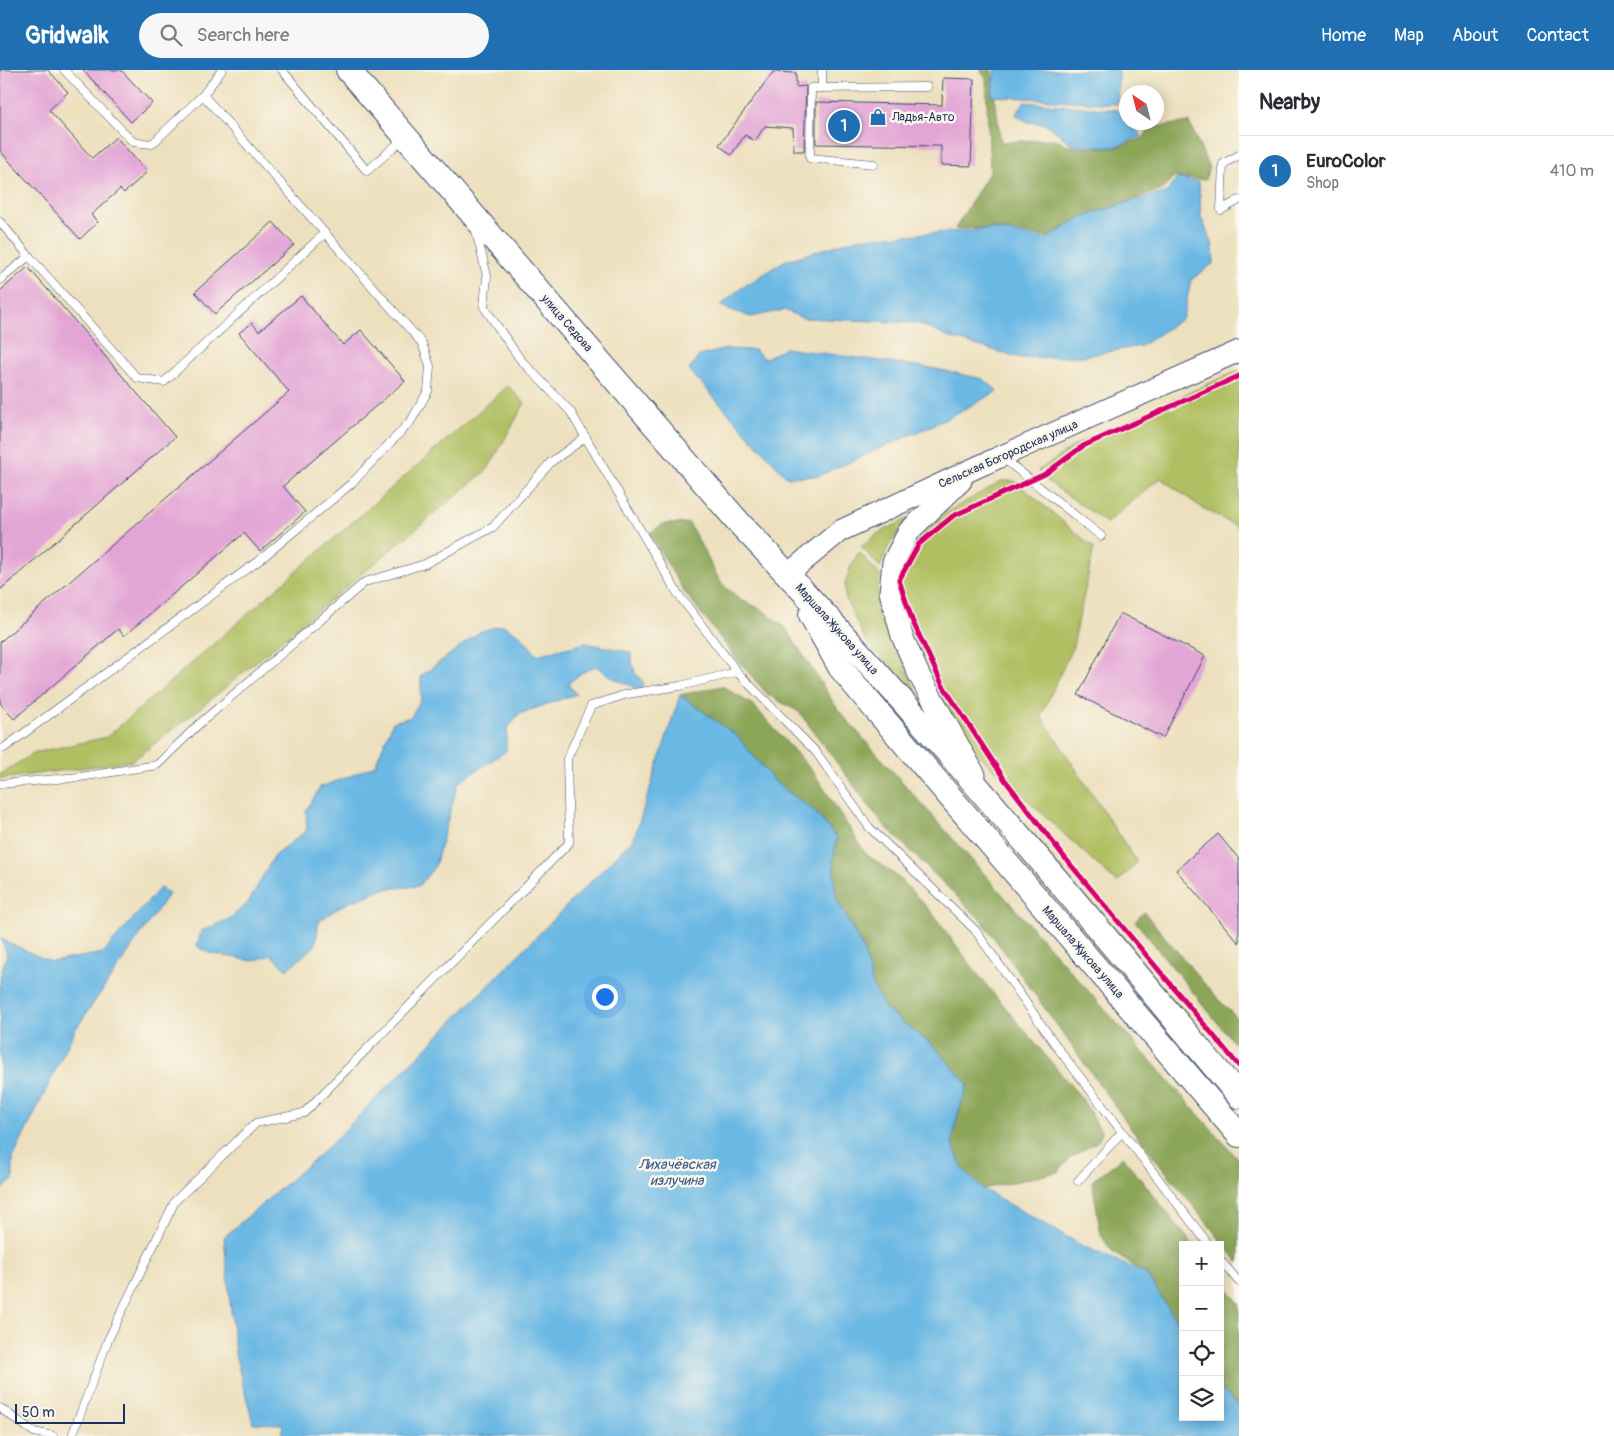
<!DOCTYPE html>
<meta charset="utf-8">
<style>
body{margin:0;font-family:Pangolin,sans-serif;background:#f7f7f7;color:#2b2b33}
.controls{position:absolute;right:15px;bottom:15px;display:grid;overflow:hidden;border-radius:0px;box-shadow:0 2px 12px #0003}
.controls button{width:45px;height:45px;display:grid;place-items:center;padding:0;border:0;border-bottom:1px solid #e1e1e2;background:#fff;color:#2b2b33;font:25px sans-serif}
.compass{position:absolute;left:1119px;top:15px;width:45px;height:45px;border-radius:50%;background:#fff;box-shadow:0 2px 12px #0003;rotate:325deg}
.scale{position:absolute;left:15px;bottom:12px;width:110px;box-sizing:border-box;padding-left:5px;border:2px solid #1b2f5e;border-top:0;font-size:14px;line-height:18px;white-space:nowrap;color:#1b2f5e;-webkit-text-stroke:4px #fbf7ec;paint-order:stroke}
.you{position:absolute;left:604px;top:926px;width:18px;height:18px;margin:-12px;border:4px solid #fff;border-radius:50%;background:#1a73e8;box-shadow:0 0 0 8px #1a73e833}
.badge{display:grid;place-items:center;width:32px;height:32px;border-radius:50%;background:#1f6fb2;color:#fff;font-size:16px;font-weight:700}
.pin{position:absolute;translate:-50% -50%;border:2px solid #fff;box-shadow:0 1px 5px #0006}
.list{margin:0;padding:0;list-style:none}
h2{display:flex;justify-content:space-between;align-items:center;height:65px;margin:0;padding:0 20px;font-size:21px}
h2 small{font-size:16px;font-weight:400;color:#7c7c81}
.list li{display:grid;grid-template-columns:32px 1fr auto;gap:15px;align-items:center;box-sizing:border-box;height:70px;padding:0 20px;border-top:1px solid #e1e1e2}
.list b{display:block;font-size:19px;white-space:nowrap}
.list p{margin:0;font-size:16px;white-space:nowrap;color:#7c7c81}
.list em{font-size:16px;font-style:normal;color:#7c7c81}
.icon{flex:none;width:28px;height:28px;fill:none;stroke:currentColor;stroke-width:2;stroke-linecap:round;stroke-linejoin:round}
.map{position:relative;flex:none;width:1239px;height:1366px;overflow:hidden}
header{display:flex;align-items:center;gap:30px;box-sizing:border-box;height:70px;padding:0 25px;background:#1f6fb2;color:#fff}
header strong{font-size:24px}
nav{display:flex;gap:28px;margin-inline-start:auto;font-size:18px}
.search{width:350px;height:45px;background:#f7f7f7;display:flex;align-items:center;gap:12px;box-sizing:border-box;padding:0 18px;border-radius:28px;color:#7c7c81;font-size:19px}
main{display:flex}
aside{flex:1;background:#fff}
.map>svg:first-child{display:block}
.green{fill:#b0bf62;stroke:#667760}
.forest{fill:#8ca658;stroke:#546a5b}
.water{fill:#6ab8e4;stroke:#4274a1}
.building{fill:#e3a5d5}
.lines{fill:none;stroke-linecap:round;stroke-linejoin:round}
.lane-casing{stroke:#3a4a6c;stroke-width:9}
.secondary-casing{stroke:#3a4a6c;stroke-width:23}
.primary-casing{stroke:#3a4a6c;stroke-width:26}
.lane{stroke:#fff;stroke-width:8}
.secondary{stroke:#fff;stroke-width:21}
.primary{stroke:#fff;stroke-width:24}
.cycleway-casing{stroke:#fbf7ec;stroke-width:8}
.cycleway{stroke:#d6006c;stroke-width:5}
.labels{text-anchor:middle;stroke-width:5;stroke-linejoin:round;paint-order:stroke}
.poi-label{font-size:12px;fill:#1b2f5e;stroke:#fbf7ec;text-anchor:start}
.street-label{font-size:12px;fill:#1b2f5e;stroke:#fbf7ec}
.water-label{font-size:14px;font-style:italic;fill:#335886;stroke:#fbf7ec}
</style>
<header>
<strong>Gridwalk</strong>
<div class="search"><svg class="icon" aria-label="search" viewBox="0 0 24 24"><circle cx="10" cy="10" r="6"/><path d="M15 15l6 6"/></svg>Search here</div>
<nav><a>Home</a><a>Map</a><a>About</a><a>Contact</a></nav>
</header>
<main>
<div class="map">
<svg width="1239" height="1366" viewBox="0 0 1239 1366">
<rect width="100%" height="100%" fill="#fbf7ec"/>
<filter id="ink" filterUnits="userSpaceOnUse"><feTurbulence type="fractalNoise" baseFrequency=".02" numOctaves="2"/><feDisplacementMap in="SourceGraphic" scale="10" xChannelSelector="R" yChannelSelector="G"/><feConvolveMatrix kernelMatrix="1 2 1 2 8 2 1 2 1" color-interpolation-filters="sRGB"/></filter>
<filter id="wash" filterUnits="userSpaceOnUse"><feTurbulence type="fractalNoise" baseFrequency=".0096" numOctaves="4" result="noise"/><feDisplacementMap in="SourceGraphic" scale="20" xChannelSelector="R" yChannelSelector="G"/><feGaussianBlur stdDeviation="1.12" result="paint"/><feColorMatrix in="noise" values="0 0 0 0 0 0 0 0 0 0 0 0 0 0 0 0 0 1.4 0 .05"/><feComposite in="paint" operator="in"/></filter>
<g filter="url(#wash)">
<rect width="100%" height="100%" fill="#ede0be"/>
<!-- green -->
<g class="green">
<path d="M1239,300V458L1201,437L1160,408L1107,453L1047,411L1038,401L1077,374Z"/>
<path d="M508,316L525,333L488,399L198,640L132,691L0,709V704L34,683L107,667Z"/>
<path d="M1002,411H1015L1094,478L1073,576L1041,646L1137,792L1117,813L964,671L897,536L899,495L916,470L945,443Z"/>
<path d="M909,448L888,477L880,497L861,477L877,464Z"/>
<path d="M859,482L880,505L877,519L881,545L924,637L865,570L845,527V514L851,496Z"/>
</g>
<!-- forest -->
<g class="forest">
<path d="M980,0H991L1001,72L1054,69L1073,77L1114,78L1143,68L1150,58L1189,52L1209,97L1205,110L1174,107L1162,120L1080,147L1047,167L992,158L955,159L990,101L986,9Z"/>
<path d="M689,453L721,513L741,530L761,539L785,557L839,641L1239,1090V1193L1130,1057L982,851L881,752L799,642L768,625L739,592L683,520L649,463L664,454Z"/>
<path d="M722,616L753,635L814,703L866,784L898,807L929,839L983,911L1083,1030L1102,1063L1098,1071L1069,1089L1058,1102L983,1119L963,1099L952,1073L958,1043L968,1015L935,977L886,940L873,917L863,879L836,828L833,790L837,768L814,741L774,711L737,666L680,625Z"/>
<path d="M1144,842L1213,924L1239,950V979L1135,851Z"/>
<path d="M1123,1087L1193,1175H1183V1261L1146,1204L1113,1183L1101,1165L1092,1111Z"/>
<path d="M1220,1210L1239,1233V1336L1220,1318Z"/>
</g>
<!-- water -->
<g class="water">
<path d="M994,0H1119L1117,34L992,26Z"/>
<path d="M1024,32L1117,40L1126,50V52L1129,53L1142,66L1114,77L1073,75L1046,54L1028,52L1016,45Z"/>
<path d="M1177,108L1199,112L1201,147L1213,175L1214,193L1191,210L1183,248L1141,276L1084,286L1021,288L947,267L918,253L802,248L784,240L751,247L720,236L737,221L784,191L860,168L992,159L1046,169L1080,148L1129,132L1167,122Z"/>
<path d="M785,278L931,298L983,309L998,321L942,351L818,406L787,407L689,300L699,286L726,279L755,280L764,289Z"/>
<path d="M503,555L521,566L537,585L586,573L630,582L635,603L644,613L641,620L615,609L595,596L580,604L568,614L576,624L519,644L507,659L506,681L458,713L435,796L419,816L384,819L343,835L319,851L315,876L287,899L271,885L253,891L209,883L197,876L201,861L229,849L248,833L274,786L307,760L306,741L320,717L348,707L375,695L393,652L411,647L421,629V606L481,561Z"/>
<path d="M680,625L737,666L774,711L814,741L837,768L833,790L836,828L863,879L873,917L886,940L935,977L968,1015L958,1043L952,1073L963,1099L983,1119L1034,1148L1083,1176L1146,1204L1183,1261V1347H1220V1318L1239,1336V1366H281L283,1354L253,1353L235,1284L224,1167L326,1079L634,768Z"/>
<path d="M160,818L169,823L75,960L13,1088V1110L0,1121V907L7,884L1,869L51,892L103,883Z"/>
</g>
<g id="blocks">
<!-- building -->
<g class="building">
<path d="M0,0H48L68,22L49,40L92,88L116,67L147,102L124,123L120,119L91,145L98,152L80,169L0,81Z"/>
<path d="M83,0H121L152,33L131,52Z"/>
<path d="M773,2L796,3V17L806,16L804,81H794L793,58L765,56L755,71L745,65L731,85L719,75Z"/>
<path d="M943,8L974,9L971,96L941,95V76L816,74V32L942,35Z"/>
<path d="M273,152L294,175L215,244L195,222Z"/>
<path d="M28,197L175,367L0,520V221Z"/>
<path d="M301,226L343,275L361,260L405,311L283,416L305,442L260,481L244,463L124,566L118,559L14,649L0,633V572L289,322L239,263L252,253L259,261Z"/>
<path d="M1120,543L1205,586L1163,668L1078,625Z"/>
<path d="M1218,764L1239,789V873L1176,800Z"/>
</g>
</g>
</g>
<g filter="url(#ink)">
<use href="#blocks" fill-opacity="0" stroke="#3a4a6c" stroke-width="1"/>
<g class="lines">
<!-- lane casing -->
<g class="lane-casing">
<g id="lane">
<path d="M64,0L133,72L152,74L203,25L222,0"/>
<path d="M282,0L367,101L404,68"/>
<path d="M822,0V18"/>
<path d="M1239,85L1223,94L1221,140L1239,130"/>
<path d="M874,94L810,88L811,18L927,17"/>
<path d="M0,152L29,186L0,210"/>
<path d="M476,161L487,206L484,237L520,289L570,341L678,524L737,602L816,682L869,757L975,860L1057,977L1209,1175"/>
<path d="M29,186L137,308L164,312L325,163"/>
<path d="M1003,388L1101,466"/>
<path d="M0,679L4,678L261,489L352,413L411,351L428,321L430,296L422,273L203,25"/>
<path d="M0,714L80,707L157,695L198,655L365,512L425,494L493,457L551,392L586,367"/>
<path d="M1078,1111L1122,1062"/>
<path d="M1220,1190L1239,1212"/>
<path d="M0,1338L34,1362L53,1366"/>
<path d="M72,1366L108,1270L175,1131L256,1053L304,1043L569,773L567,689L591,636L627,624L680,616L737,602"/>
</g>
</g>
<!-- secondary casing -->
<g class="secondary-casing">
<g id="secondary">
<path d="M961,411L909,461L893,492L890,522L902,566L919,605L975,705"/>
<path d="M788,504L840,461L975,398L1239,281"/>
</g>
</g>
<!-- primary casing -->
<g class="primary-casing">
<g id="primary">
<path d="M348,0L740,454C915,637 1076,832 1239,1026"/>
<path d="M811,545L840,597L859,620L1239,1065"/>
</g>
</g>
<!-- lane -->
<use href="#lane" class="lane"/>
<!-- secondary -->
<use href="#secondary" class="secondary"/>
<!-- primary -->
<use href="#primary" class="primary"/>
<!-- cycleway casing -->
<g class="cycleway-casing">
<path id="cycleway" d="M1239,306L1083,376L1045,404L953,446L919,474L899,510L912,550L942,614L1005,710L1065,788L1239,996"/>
</g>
<!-- cycleway -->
<use href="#cycleway" class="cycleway"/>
</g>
</g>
<!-- icons -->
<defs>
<g id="shop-bare" transform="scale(1.35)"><path d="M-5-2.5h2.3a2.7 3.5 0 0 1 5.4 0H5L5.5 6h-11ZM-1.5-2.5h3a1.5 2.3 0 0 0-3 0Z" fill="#1f6fb2" stroke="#fbf7ec" stroke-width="2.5" paint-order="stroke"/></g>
</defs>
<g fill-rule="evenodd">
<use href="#shop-bare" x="878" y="47"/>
</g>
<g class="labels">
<!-- poi labels -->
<g class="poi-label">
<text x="892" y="51">Ладья-Авто</text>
</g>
<!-- street labels -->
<g class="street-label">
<text transform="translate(567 253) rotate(49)" y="4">улица Седова</text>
<text transform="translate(1008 384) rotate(-24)" y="4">Сельская Богородская улица</text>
<text transform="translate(837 559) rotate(48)" y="4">Маршала Жукова улица</text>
<text transform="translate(1083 882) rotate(49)" y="4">Маршала Жукова улица</text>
</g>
<!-- water labels -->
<g class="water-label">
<text x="677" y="1099">Лихачёвская<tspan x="677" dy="16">излучина</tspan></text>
</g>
</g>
</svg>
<div class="controls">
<button>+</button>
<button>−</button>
<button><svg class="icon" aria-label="locate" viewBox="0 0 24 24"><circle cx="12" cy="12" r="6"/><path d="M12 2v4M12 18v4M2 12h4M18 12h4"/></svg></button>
<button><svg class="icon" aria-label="layers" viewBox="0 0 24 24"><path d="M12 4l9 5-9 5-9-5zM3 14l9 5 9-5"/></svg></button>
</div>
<svg class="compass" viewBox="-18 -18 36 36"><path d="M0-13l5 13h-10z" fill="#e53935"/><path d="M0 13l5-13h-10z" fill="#7c7c81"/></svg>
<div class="scale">50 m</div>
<div class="you"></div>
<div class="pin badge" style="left:844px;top:56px">1</div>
</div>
<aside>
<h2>Nearby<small></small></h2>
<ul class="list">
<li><span class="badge">1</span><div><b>EuroColor</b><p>Shop</p></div><em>410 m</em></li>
</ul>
</aside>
</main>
